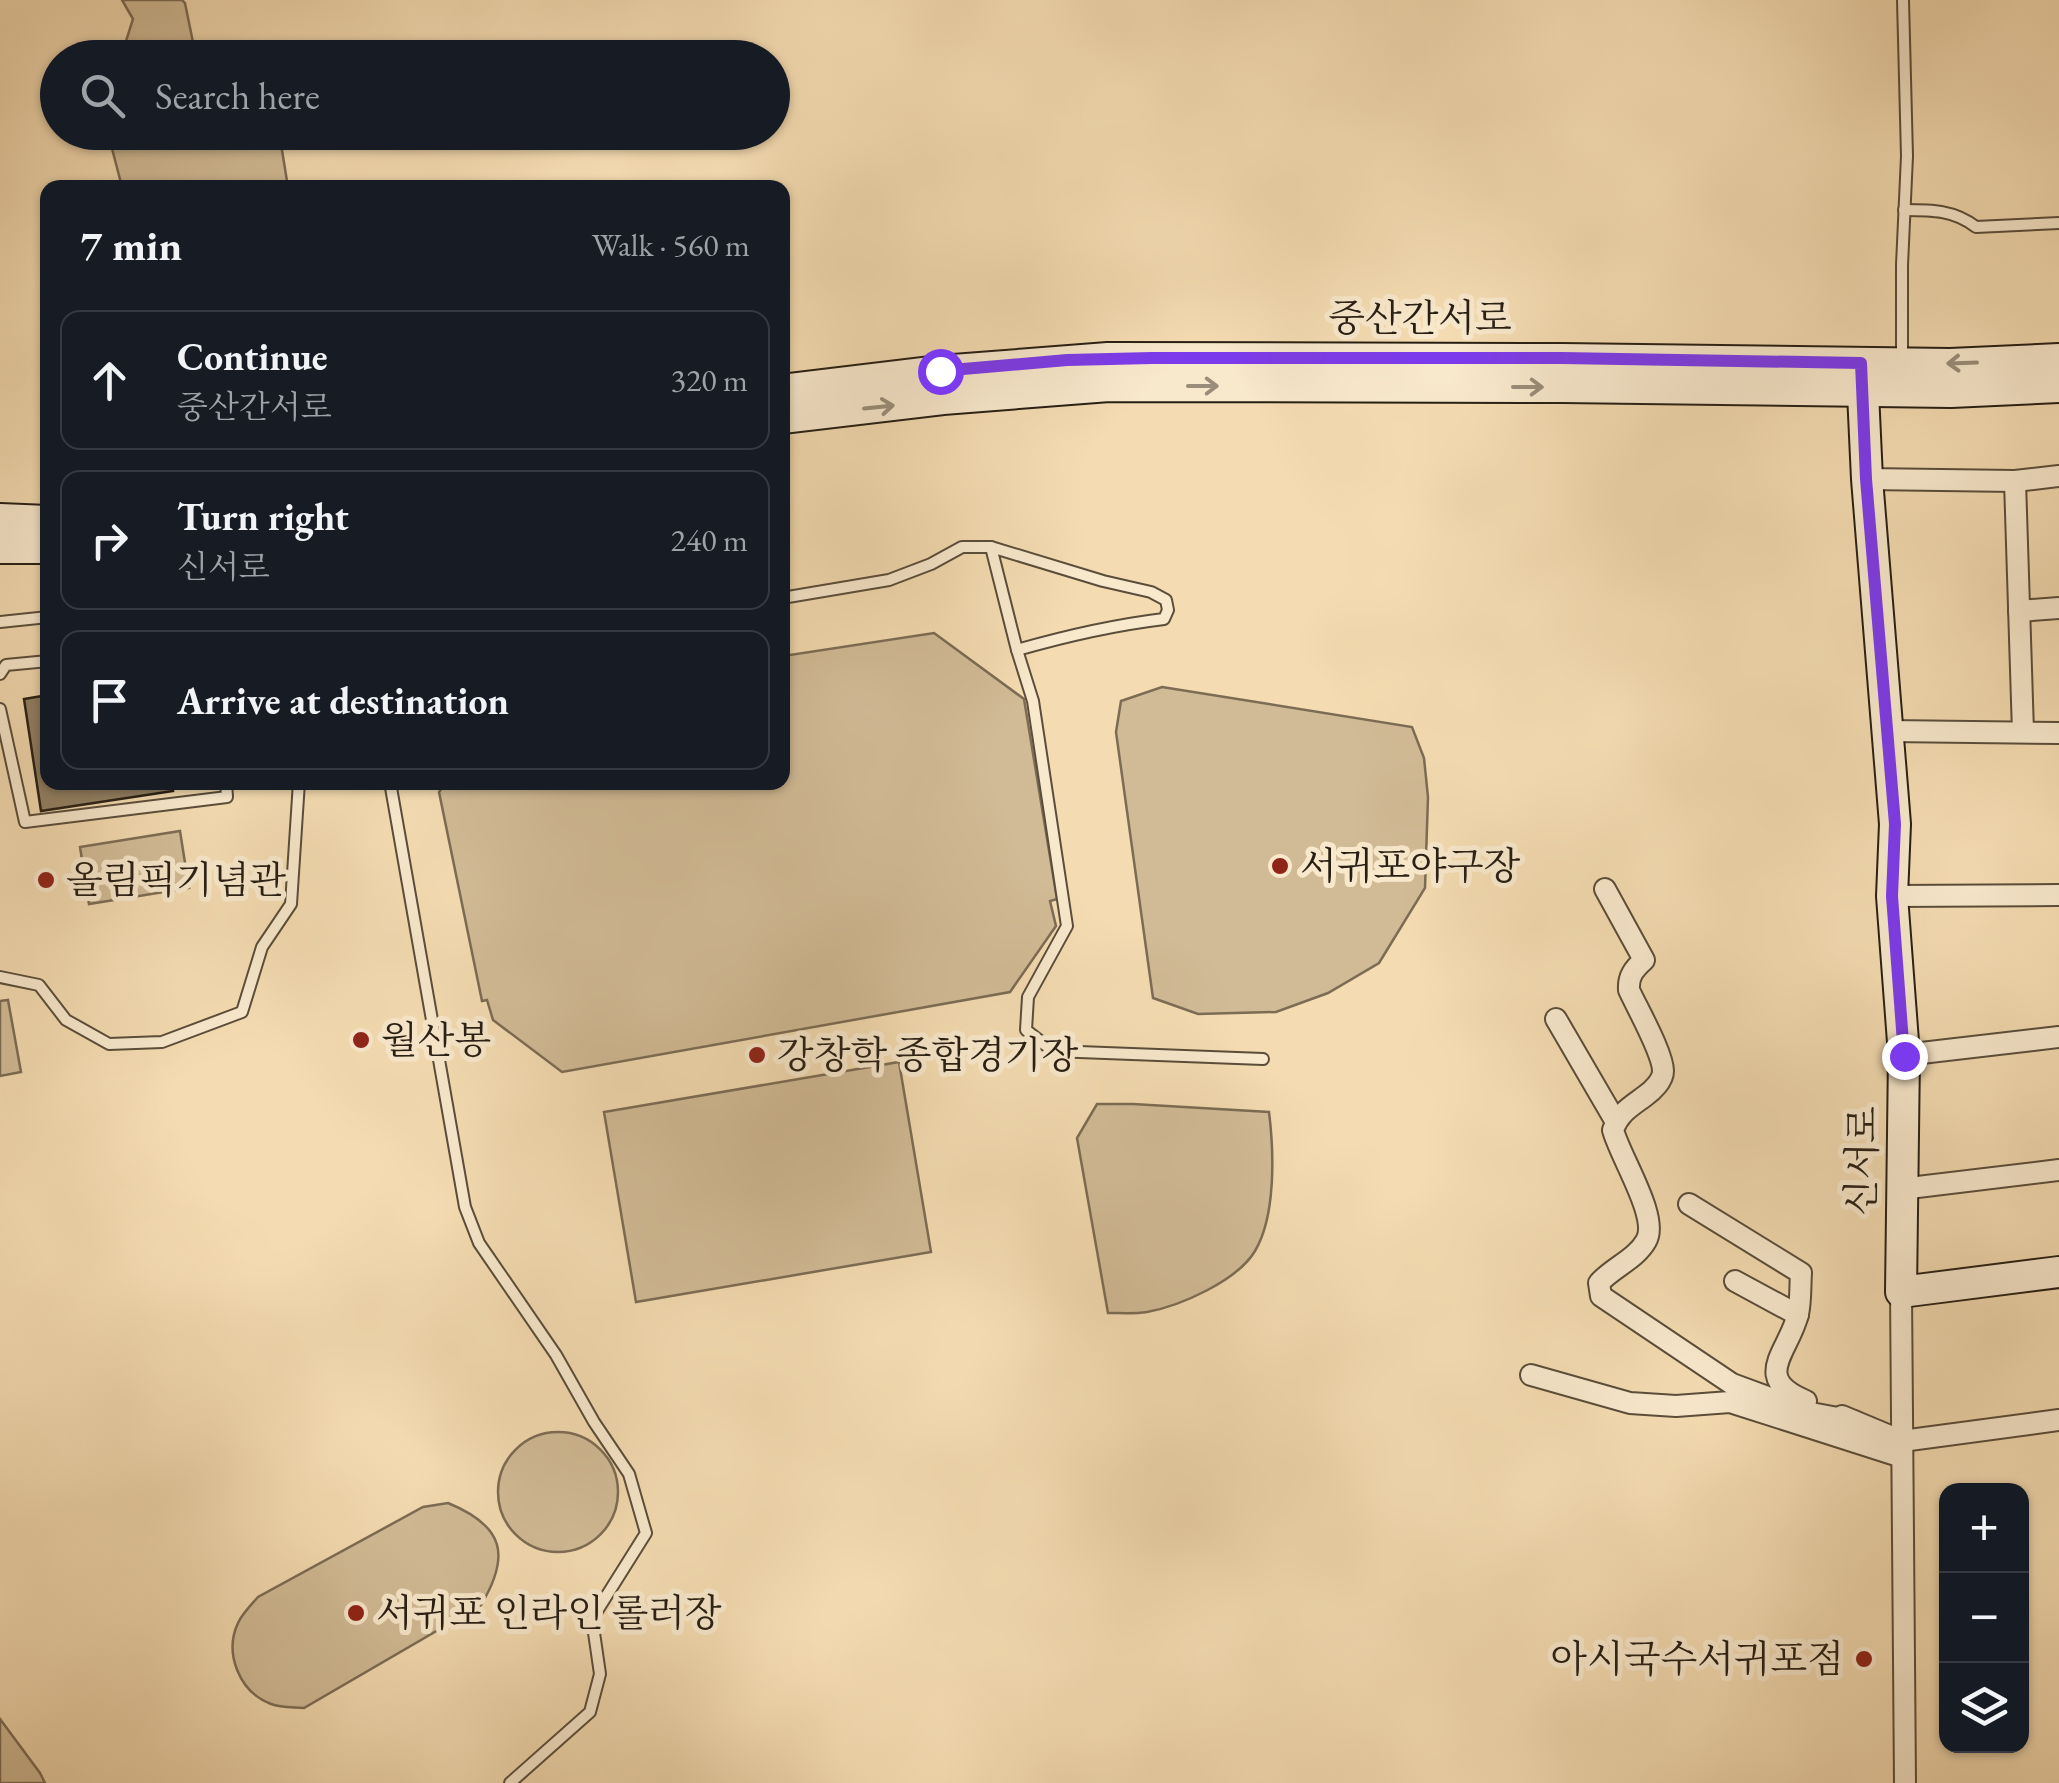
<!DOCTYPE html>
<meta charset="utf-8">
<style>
body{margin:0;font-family:"EB Garamond","Noto Serif KR",serif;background:#242831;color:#f1f3f6}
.controls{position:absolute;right:30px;bottom:30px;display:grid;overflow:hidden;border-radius:20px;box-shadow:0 2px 8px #0004}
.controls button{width:90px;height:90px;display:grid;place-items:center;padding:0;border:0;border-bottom:2px solid #363941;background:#171b24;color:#f1f3f6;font:50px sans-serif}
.stop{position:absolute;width:30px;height:30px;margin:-22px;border:8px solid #7c3aed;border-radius:50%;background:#fff}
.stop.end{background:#7c3aed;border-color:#fff;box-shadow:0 2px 10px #0008}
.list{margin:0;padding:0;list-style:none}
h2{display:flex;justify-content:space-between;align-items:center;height:130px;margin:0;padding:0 40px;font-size:42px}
h2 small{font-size:32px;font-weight:400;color:#9ea1a6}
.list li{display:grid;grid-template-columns:65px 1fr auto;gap:30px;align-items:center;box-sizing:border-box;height:140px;margin:0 20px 20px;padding:0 20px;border:2px solid #363941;border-radius:20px}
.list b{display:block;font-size:38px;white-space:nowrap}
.list p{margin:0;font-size:32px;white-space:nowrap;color:#9ea1a6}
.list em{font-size:32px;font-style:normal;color:#9ea1a6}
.icon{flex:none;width:55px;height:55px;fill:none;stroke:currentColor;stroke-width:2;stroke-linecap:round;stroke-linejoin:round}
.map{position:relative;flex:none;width:2059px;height:1783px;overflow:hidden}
.search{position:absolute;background:#171b24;box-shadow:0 2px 8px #0004;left:40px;top:40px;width:750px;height:110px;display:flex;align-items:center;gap:25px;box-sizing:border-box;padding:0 35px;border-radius:55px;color:#9ea1a6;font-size:38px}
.panel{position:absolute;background:#171b24;box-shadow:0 2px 8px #0004;left:40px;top:180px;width:750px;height:610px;border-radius:20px}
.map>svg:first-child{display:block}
.green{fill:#d1bb96;stroke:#7c6c54;stroke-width:2.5}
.building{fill:#928065;stroke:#271e13;stroke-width:2.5}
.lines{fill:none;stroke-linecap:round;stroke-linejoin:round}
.lane-casing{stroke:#5a4d3a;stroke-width:14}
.street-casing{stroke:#5a4d3a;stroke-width:24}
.secondary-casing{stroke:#271e13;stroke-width:34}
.lane{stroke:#f8e8cc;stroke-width:10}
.street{stroke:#f8e8cc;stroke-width:20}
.secondary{stroke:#f8e8cc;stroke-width:30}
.oneway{stroke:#9a8d79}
.route{stroke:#7c3aed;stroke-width:12}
.poi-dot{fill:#8f2418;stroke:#f8e8cc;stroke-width:4}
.labels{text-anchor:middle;stroke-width:10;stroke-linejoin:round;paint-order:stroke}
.street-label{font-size:38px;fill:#271e13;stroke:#f8e8cc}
.poi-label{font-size:38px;fill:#271e13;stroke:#f8e8cc;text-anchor:start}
</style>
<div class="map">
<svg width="2059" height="1783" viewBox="0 0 2059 1783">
<rect width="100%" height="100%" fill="#f4dbb1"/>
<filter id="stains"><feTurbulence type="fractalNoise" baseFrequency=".002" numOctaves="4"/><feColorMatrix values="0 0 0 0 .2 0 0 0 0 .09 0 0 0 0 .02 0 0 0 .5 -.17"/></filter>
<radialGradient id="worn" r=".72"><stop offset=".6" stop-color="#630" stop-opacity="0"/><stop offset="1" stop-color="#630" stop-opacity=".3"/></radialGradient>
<!-- green -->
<g class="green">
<path d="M122,0H182L185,3L196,57H121L133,19Z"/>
<path d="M108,133H273L280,138L288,187H122Z"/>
<path d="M934,633L1024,699L1057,899L1050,901L1056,926L1010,992L562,1072L493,1020L487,1000L482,1001L439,792L446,783L782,782L783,656Z"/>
<path d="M1162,687L1412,727L1424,758L1428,797L1425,888L1379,963L1328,993L1276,1012L1198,1014L1153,998L1116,732L1121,701Z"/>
<path d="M180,831L189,888L89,904L80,847Z"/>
<path d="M8,1000L21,1072L0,1076V1001Z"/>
<path d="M899,1062L931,1252L636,1302L604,1112Z"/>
<path d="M1097,1104H1133L1269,1112C1274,1152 1276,1216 1255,1251C1237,1281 1180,1306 1147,1312C1135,1314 1121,1313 1108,1313L1077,1138Z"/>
<circle cx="558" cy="1492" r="60"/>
<path d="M448,1503C504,1526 511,1555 481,1605L304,1708C293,1707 281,1708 271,1704C239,1692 224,1653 238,1623C242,1614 251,1605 258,1597L423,1507Z"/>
<path d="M0,1719L40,1773L45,1783H0Z"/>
</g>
<!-- building -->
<path class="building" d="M48,695V782H172L173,791L41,811L24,699Z"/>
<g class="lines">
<!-- lane casing -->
<g class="lane-casing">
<g id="lane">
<path d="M1904,210C1932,210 1954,210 1976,227L2059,223"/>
<path d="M1902,361V265L1907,156L1903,0"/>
<path d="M991,547L1017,650"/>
<path d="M782,598L889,580L931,564L962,547H991L1103,581L1151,592L1166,600L1168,610L1164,619C1114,625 1066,636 1017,650L1033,701L1067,926L1028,997L1026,1030L1053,1051L1263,1059"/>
<path d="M0,622L48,617"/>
<path d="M0,674L6,665L48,661"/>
<path d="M0,709L25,822L227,797L226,782"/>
<path d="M390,782L465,1207L479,1243L556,1355L594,1422L629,1474L646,1533L592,1619L600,1674L590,1712L510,1783"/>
<path d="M0,977L39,985L66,1020L109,1044L162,1042L242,1012L262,947L291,904L299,782"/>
</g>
</g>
<!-- street casing -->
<g class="street-casing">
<g id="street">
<path d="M1867,479L2015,481L2059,476"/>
<path d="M2015,481L2023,732"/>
<path d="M2019,611L2059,608"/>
<path d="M1889,731L2059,733"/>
<path d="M1605,889L1644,960C1634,969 1628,976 1629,990C1637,1008 1663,1053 1663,1071C1663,1081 1652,1091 1645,1096C1630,1107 1619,1113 1613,1130C1620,1157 1660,1218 1646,1241C1636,1259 1612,1268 1599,1283L1601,1296L1732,1384L1811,1413L1854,1421"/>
<path d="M1892,896L2059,895"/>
<path d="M1556,1019L1616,1122"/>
<path d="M1904,1055L2059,1037"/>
<path d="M1901,1189L2059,1170"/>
<path d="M1689,1204L1801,1273C1800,1286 1801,1301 1798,1314C1789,1352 1750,1378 1806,1401"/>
<path d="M1735,1281L1798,1315"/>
<path d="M1901,1292L1905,1783"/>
<path d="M1531,1375L1630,1403L1676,1406L1730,1402L1902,1457"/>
<path d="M1842,1416L1902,1441L2059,1420"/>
</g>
</g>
<!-- secondary casing -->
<g class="secondary-casing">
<g id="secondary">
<path d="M1862,371L1867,479L1895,824L1892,896L1904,1055L1901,1292L2059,1272"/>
<path d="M782,390L940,371L1108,358L1562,359L1950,364L2059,359"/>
<path d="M782,418L943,399L1109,386L1562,387L1951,392L2059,387"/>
<path d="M0,519L48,521"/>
<path d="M0,548H48"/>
</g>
</g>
<!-- lane -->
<use href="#lane" class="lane"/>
<!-- street -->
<use href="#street" class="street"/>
<!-- secondary -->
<use href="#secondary" class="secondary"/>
</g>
<!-- one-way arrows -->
<defs><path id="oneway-shaft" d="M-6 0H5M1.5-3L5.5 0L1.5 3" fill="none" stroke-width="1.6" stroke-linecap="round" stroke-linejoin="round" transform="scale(2.5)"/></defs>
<g class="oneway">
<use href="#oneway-shaft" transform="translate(1962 363) rotate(178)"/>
<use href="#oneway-shaft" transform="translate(1203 386)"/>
<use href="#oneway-shaft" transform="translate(1528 387)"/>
<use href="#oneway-shaft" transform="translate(879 407) rotate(-6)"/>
</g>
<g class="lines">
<!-- route -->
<path class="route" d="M940,371L1067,360L1152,358H1562L1861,363L1866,479L1895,824L1892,896L1904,1056"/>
</g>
<!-- markers -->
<g class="poi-dot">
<circle cx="1280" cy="866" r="10"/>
<circle cx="46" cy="880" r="10"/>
<circle cx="361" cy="1040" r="10"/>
<circle cx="757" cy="1055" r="10"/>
<circle cx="356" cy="1613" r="10"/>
<circle cx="1864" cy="1659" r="10"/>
</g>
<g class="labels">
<!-- street labels -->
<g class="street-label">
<text x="1420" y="331">중산간서로</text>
<text transform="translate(1862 1161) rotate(-89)" y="13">신서로</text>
</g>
<!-- poi labels -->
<g class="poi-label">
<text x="1300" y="879">서귀포야구장</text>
<text x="66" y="893">올림픽기념관</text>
<text x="381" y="1053">월산봉</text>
<text x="777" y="1068">강창학 종합경기장</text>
<text x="376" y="1626">서귀포 인라인 롤러장</text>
<text x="1844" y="1672" text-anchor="end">아시국수서귀포점</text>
</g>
</g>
<rect width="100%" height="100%" filter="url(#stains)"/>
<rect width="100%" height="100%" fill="url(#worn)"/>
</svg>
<div class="controls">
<button>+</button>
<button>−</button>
<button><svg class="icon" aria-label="layers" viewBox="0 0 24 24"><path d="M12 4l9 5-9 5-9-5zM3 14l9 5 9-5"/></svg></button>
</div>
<div class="stop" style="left:940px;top:371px"></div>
<div class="stop end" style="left:1904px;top:1056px"></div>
<div class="search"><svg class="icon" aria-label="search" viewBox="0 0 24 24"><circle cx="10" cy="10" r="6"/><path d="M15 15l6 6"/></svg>Search here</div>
<section class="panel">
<h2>7 min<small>Walk · 560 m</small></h2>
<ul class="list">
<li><svg class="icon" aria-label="ahead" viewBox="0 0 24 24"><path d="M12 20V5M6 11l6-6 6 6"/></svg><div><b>Continue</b><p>중산간서로</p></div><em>320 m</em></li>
<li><svg class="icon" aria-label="right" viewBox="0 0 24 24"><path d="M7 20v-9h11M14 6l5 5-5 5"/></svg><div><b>Turn right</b><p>신서로</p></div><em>240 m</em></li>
<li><svg class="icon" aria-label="arrive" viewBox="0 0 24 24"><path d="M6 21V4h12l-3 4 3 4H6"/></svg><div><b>Arrive at destination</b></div></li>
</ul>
</section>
</div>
